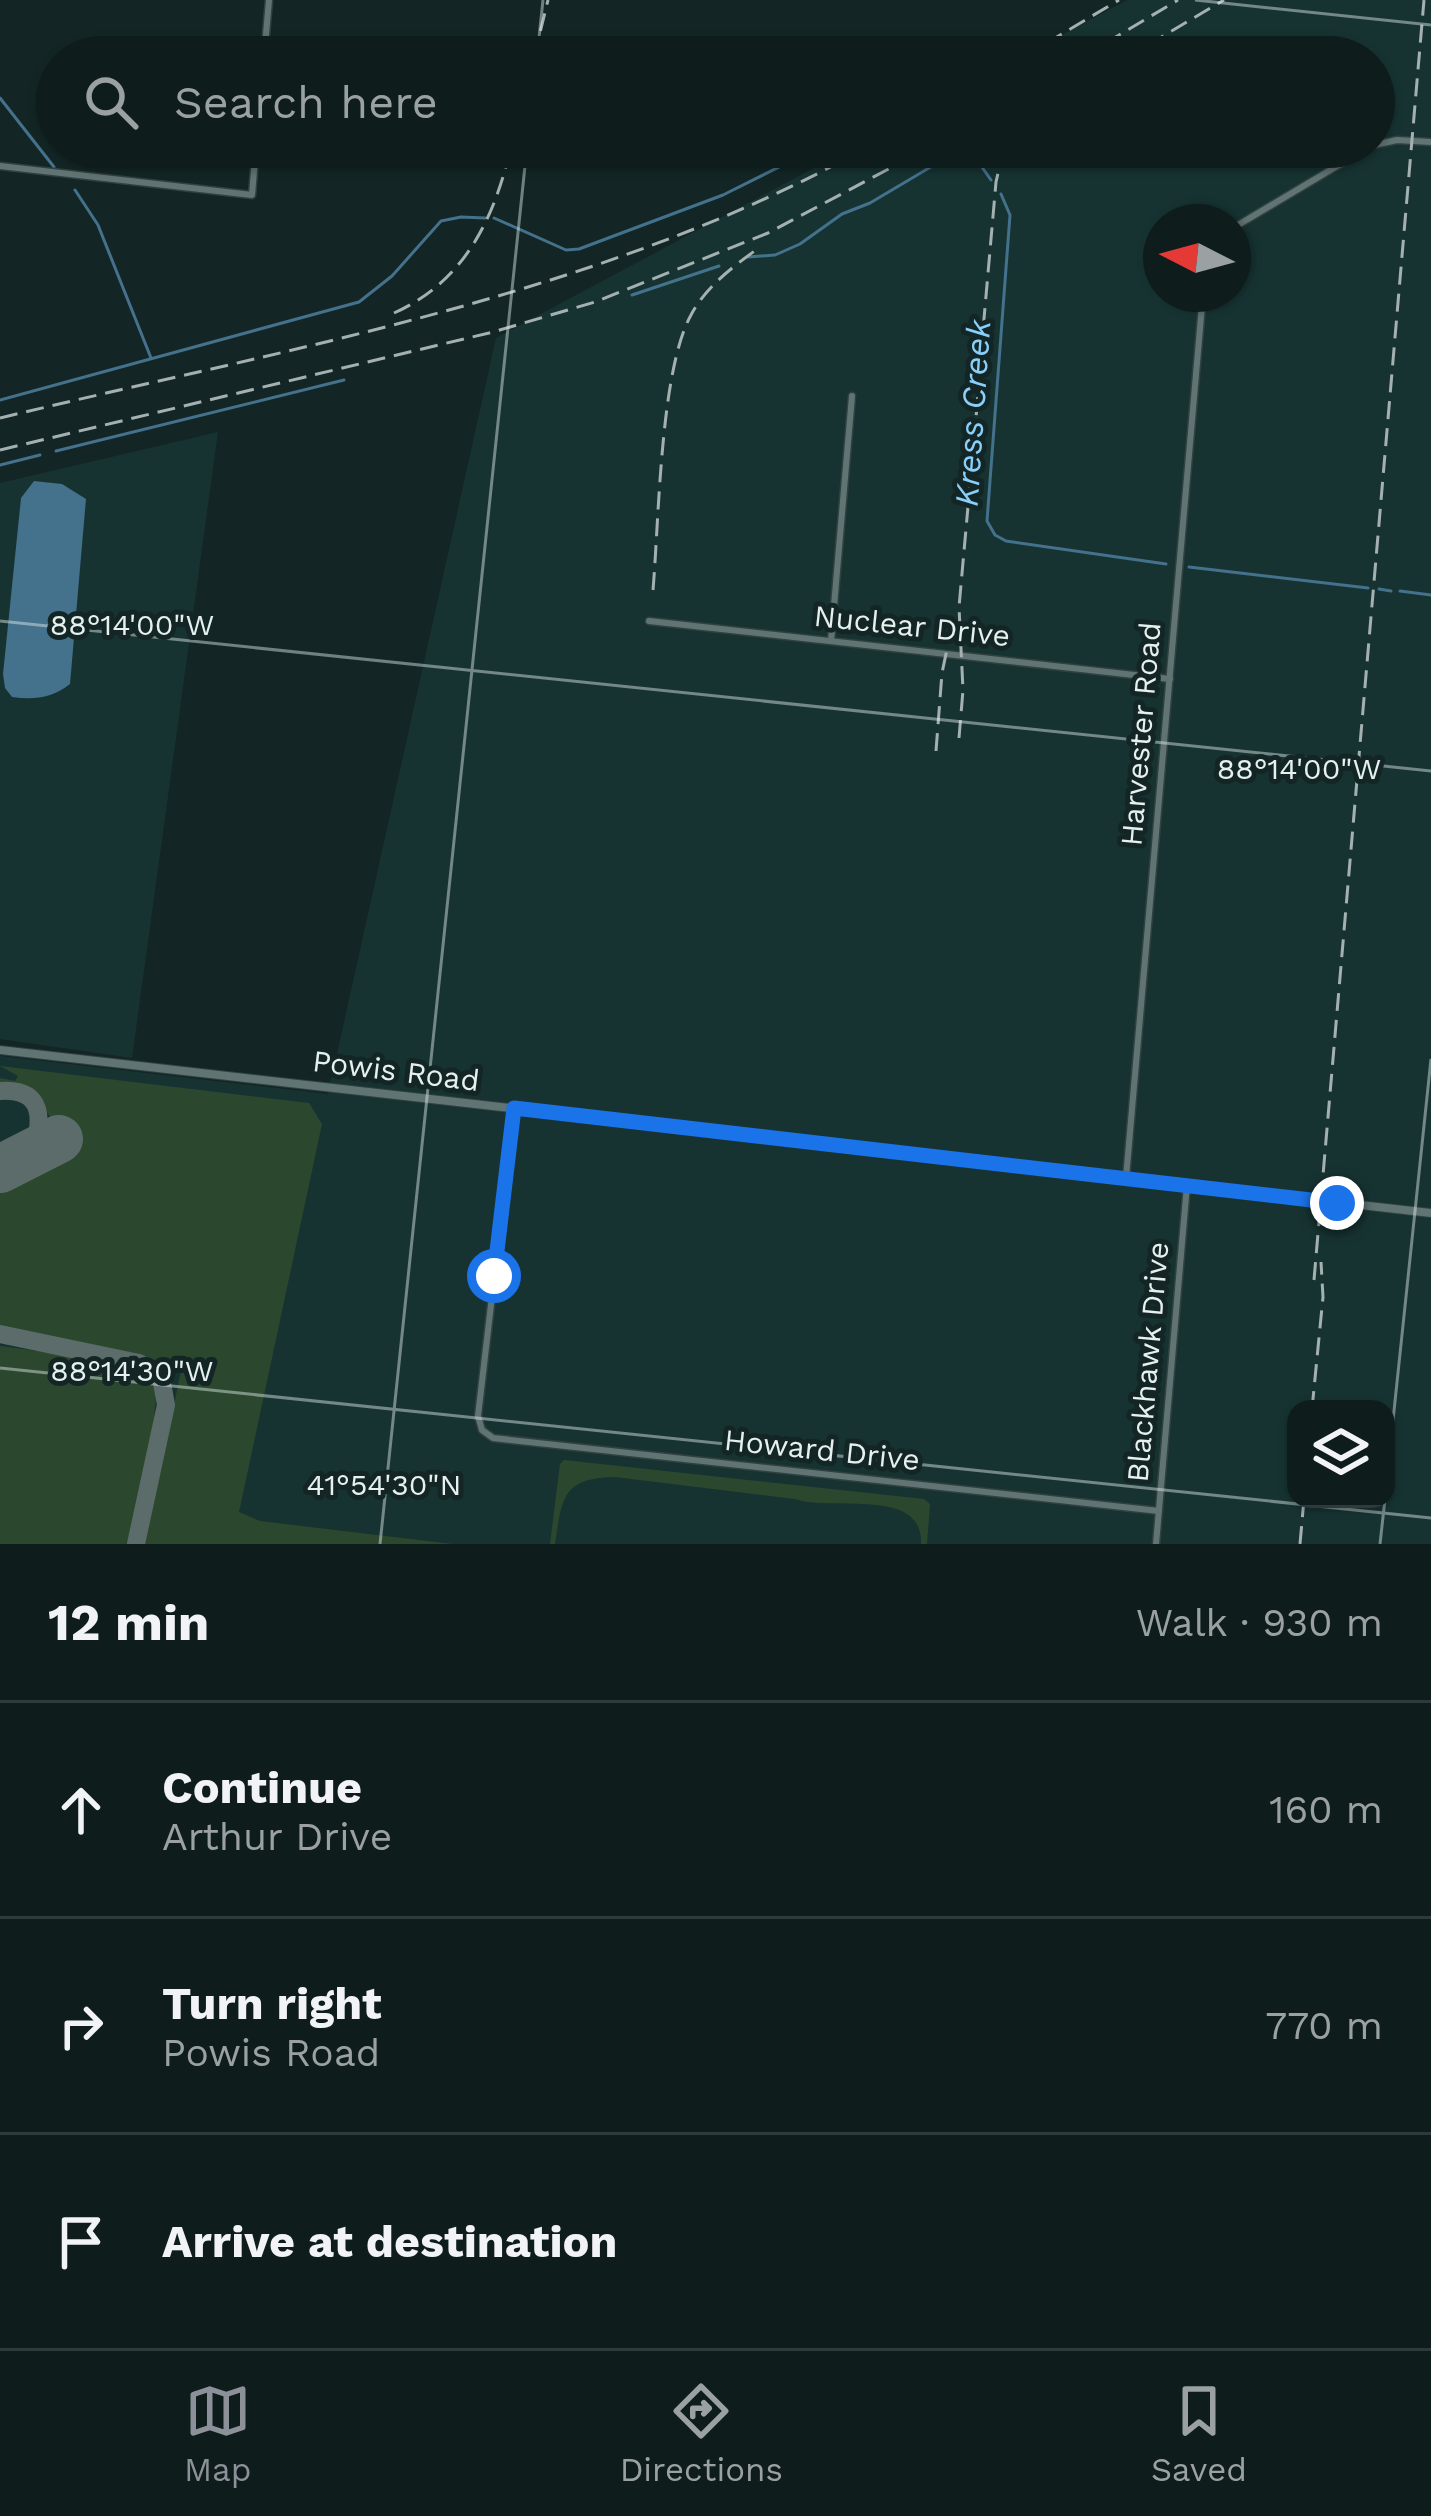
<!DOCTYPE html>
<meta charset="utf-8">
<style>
body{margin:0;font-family:"Work Sans",sans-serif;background:#172525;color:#f1f3f6}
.controls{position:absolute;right:36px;bottom:36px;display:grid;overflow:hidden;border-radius:24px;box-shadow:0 3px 9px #0004}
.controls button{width:108px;height:108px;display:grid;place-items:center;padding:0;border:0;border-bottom:3px solid #2e3a3b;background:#0e1c1c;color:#f1f3f6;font:60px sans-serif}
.compass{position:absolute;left:1143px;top:204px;width:108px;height:108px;border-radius:50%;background:#0e1c1c;box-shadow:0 3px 9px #0004;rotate:276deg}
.stop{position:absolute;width:36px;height:36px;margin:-27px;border:9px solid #1a73e8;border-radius:50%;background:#fff}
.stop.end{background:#1a73e8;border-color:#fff;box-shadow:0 3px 12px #0008}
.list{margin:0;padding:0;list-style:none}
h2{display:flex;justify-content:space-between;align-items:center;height:156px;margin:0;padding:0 48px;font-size:51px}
h2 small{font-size:39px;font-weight:400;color:#9ba1a3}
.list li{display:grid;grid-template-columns:78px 1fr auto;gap:36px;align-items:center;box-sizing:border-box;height:216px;padding:0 48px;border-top:3px solid #2e3a3b}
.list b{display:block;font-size:45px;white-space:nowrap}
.list p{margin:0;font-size:39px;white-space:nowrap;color:#9ba1a3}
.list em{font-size:39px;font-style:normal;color:#9ba1a3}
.icon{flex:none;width:66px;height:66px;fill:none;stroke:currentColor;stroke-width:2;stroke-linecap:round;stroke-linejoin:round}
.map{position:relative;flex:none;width:1431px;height:1544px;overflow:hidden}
.search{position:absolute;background:#0e1c1c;box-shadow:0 3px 9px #0004;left:36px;right:36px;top:36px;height:132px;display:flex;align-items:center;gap:30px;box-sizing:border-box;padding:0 42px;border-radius:66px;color:#9ba1a3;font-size:45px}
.sheet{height:804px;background:#0e1c1c}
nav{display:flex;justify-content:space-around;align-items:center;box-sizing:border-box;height:168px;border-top:3px solid #2e3a3b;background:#0e1c1c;font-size:33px;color:#9ba1a3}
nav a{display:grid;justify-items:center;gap:6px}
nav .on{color:#8c9099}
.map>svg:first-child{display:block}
.built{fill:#163332;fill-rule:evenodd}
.green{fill:#2b482f}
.water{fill:#44718b}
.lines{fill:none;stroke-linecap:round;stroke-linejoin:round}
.stream{stroke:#44718b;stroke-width:3}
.taxiway{stroke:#5c6c6a;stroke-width:18}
.runway{stroke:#5c6c6a;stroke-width:48}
.minor-casing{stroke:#334040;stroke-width:9}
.tertiary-casing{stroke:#334040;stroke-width:10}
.minor{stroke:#5f7473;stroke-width:6}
.tertiary{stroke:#5f7473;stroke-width:8}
.rail{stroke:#a4b1b0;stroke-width:3;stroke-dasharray:18 9;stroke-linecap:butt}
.route{stroke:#1a73e8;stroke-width:15}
.ticks{fill:none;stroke:#e5f0ef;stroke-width:3;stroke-opacity:0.45}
.labels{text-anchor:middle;stroke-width:10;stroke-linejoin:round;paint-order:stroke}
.street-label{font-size:30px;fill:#e5f0ef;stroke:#132625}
.water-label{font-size:33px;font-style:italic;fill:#88d0fb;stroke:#132625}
.ticks-label{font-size:30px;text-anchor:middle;fill:#e5f0ef;stroke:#132625;stroke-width:10;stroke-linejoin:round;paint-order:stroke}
</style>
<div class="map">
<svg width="1431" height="1544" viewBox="0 0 1431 1544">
<rect width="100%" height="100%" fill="#132625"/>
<!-- built -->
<g class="built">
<path d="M1127,0H1431V1544H0V1056L328,1094L496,338L853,147H1374V57H1021ZM1161,222H1233V294H1161ZM1296,1409H1386V1499H1296Z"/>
<path d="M218,432L132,1058L0,1039V483Z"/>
</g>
<!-- green -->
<g class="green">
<path d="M0,1066L309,1103L322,1124L239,1512L260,1521L452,1544H145L182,1366L0,1326V1187L67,1153C52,1122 41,1082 0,1084V1078L15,1081L18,1076Z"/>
<path d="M0,1346C27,1349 141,1364 154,1386C163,1402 133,1519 128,1544H0Z"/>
<path d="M564,1460L924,1499L930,1504L927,1544H921C924,1486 831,1512 795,1499L615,1477C562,1478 562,1498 555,1544H550L560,1464Z"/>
</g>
<!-- water -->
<path class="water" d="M34,481L62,484L86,499L70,684C53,698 34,700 12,697L5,688L3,674L21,498Z"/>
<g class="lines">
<!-- stream -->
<g class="stream">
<path d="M0,98L54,167"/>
<path d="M962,150L977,160L991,180"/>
<path d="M75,190L98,225L151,358"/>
<path d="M1001,194L1010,215L987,521L995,535L1006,541L1166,564"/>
<path d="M494,218L566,250L579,249L723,195L819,147"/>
<path d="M748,257L775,255L800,244L842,214L870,203L961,149"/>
<path d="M632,295L719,266"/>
<path d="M0,400L359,302L392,276L441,221L461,217L485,218"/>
<path d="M56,451L344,380"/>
<path d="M0,465L40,455"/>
<path d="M1189,567L1368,588"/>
<path d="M1379,589L1391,591"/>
<path d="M1400,591L1431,595"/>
</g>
<!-- taxiway -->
<g class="taxiway">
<path d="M0,1091C45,1088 43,1121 32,1153"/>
<path d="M0,1334L139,1363L161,1377L166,1405L136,1544"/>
</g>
<!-- runway -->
<path class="runway" d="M0,1169L59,1139"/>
<!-- minor casing -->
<g class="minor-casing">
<g id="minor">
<path d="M264,57L269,0"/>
<path d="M1374,145L1397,140L1431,142"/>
<path d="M0,166L252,195L256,147"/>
<path d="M1233,228L1369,147"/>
<path d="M649,621L1170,679"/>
<path d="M831,641L852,396"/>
<path d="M514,1108L478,1416L482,1430L493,1438L1159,1511"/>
<path d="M1126,1178L1203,294"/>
<path d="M1156,1544L1187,1185"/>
</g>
</g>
<!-- tertiary casing -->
<g class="tertiary-casing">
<path id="tertiary" d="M0,1050L1431,1213"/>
</g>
<!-- minor -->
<use href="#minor" class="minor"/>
<!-- tertiary -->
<use href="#tertiary" class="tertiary"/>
<!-- rail -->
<g class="rail">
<path d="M1148,45L1224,0"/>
<path d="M534,57L548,0"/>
<path d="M1023,57L1119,0"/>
<path d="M1082,57L1178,0"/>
<path d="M394,313C465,281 494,219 511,147"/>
<path d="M981,353L996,182L1004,147"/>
<path d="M0,418C294,347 601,295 868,147"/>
<path d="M0,450L493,332L595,302L768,233L930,147"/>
<path d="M653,590C659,521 660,371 691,315C705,288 731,268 756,250"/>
<path d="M959,738L963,690L959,607L983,339"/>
<path d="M936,751L942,673L951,630"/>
<path d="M1314,1280L1424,0"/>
<path d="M1312,1409L1323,1297L1321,1262"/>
<path d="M1300,1544L1304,1499"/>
</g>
</g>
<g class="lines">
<!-- route -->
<path class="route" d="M494,1276L514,1108L1337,1203"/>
</g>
<!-- ticks -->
<path class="ticks" d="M1195,0L1431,25M537,57L543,0M0,621L1431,771M0,1368L1431,1518M1386,1487L1431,1059M380,1544L527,147M1380,1544L1385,1499"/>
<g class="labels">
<!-- street labels -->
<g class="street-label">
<text transform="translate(912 626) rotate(6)" y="10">Nuclear Drive</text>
<text transform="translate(1141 734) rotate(-85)" y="10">Harvester Road</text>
<text transform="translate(396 1071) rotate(7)" y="10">Powis Road</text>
<text transform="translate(1148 1362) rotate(-85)" y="10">Blackhawk Drive</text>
<text transform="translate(822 1450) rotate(6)" y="10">Howard Drive</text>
</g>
<!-- water labels -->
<g class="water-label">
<text transform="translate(972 413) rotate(-86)" y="12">Kress Creek</text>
</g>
</g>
<g class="ticks-label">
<text x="132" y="635">88°14'00"W</text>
<text x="1299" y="779">88°14'00"W</text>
<text x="132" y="1381">88°14'30"W</text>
<text x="384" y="1495">41°54'30"N</text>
</g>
</svg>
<div class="controls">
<button><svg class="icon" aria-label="layers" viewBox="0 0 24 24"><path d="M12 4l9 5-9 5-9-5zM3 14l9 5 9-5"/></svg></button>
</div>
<svg class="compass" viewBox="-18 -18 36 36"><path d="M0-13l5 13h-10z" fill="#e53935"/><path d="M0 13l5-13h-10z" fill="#9ba1a3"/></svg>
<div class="stop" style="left:494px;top:1276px"></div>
<div class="stop end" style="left:1337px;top:1203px"></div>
<div class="search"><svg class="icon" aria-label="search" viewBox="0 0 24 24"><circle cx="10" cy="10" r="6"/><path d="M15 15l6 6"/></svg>Search here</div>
</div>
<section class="sheet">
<h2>12 min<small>Walk · 930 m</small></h2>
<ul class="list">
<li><svg class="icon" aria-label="ahead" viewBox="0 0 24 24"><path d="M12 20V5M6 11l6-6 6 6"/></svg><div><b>Continue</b><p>Arthur Drive</p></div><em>160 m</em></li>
<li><svg class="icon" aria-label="right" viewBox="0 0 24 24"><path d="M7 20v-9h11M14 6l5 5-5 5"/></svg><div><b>Turn right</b><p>Powis Road</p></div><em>770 m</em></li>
<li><svg class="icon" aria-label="arrive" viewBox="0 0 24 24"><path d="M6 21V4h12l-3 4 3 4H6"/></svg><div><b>Arrive at destination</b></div></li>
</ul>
</section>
<nav>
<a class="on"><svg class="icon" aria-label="map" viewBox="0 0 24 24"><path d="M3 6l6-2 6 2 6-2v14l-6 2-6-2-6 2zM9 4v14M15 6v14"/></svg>Map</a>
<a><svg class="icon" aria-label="directions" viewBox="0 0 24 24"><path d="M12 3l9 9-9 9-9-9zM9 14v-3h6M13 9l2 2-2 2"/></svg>Directions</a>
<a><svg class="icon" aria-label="saved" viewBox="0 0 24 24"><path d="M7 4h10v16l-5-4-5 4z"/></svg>Saved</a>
</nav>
